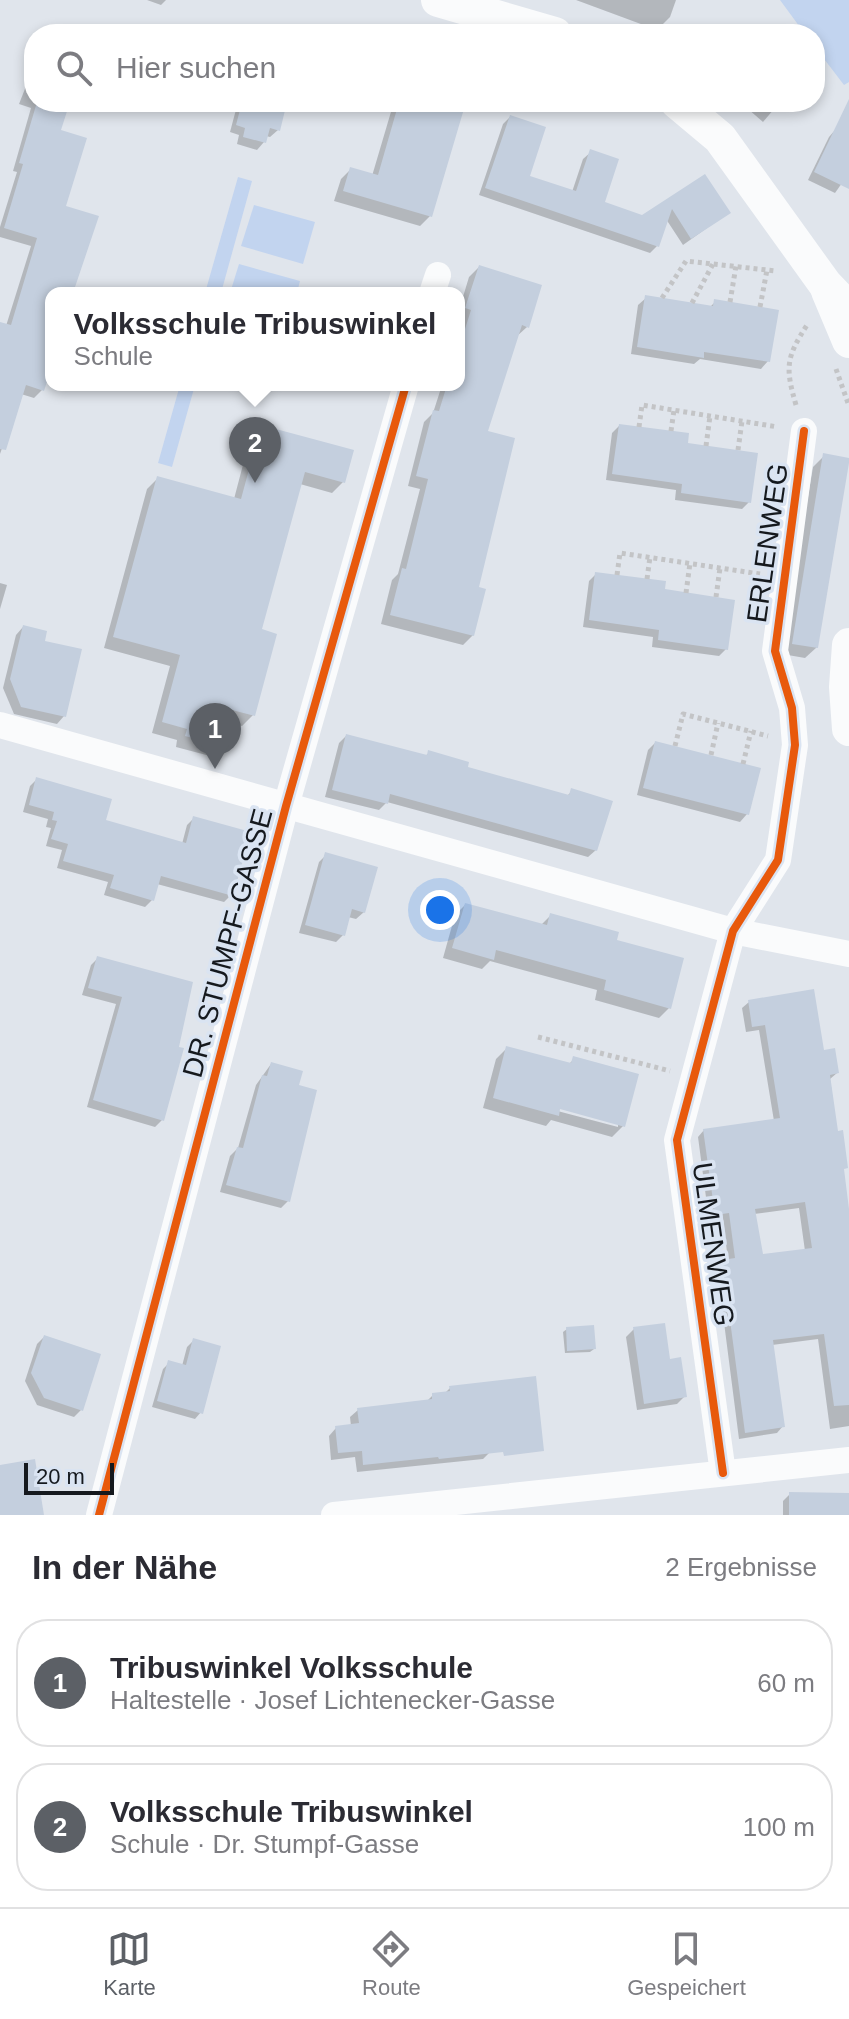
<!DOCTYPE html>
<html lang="de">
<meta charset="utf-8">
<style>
body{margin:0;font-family:Arial,sans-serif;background:#f2f2f3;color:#2b2b33}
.scale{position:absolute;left:24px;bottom:20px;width:90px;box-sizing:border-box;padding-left:8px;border:4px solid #15191e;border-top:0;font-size:22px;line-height:28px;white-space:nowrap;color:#15191e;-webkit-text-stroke:6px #dae4f2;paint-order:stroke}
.you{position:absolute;left:440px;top:910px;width:28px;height:28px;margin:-20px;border:6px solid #fff;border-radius:50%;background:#1a73e8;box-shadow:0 0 0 12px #1a73e833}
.badge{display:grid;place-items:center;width:52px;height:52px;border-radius:50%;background:#5c6066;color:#fff;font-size:26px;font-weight:700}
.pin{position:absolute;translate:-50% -66px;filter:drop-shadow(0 2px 4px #0008)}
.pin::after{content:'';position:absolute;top:42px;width:28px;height:24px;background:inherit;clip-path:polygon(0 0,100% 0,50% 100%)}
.popup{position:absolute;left:45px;top:287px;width:420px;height:104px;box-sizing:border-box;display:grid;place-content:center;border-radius:16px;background:#fff;filter:drop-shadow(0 2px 6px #0005);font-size:26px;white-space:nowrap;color:#7c7c81}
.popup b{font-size:30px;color:#2b2b33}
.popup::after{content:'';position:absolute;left:50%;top:100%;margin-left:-16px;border:16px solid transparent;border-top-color:#fff}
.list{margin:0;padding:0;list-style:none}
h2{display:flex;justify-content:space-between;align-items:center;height:104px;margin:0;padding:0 32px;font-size:34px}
h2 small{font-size:26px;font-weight:400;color:#7c7c81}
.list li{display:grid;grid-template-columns:52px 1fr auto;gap:24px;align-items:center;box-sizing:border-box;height:128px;margin:0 16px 16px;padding:0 16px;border:2px solid #e1e1e2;border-radius:32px}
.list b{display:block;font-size:30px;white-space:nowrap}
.list p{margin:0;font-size:26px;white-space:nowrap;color:#7c7c81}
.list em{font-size:26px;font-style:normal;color:#7c7c81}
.icon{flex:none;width:44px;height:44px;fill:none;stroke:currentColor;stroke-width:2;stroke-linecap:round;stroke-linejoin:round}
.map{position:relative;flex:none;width:849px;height:1515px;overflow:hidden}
.search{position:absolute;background:#fff;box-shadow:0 4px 12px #0003;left:24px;right:24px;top:24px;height:88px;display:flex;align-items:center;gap:20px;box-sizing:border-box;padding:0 28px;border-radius:32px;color:#7c7c81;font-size:30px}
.sheet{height:392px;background:#fff}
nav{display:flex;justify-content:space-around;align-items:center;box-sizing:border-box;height:112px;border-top:2px solid #e1e1e2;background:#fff;font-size:22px;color:#7c7c81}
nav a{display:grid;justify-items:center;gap:4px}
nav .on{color:#5c6066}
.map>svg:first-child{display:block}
.green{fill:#c2d4ef}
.shadow{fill:#0003;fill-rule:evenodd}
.building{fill:#c4cfde;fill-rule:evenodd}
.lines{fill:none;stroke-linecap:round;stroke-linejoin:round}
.path{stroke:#c3c4c6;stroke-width:5;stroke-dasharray:4 4;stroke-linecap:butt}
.minor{stroke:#fafbfc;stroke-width:26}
.tertiary{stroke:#fafbfc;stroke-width:34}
.cycleway-casing{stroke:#dae4f2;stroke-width:13}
.cycleway{stroke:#e8590c;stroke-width:8}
.labels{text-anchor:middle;stroke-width:7;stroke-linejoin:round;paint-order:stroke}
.street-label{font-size:28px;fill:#15191e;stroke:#dae4f2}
</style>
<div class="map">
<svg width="849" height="1515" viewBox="0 0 849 1515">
<rect width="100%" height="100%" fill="#e0e5ec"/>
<!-- green -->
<g class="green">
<path d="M780,0H849V82L844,85L815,47V34H805Z"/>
<path d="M238,177L252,181L221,293H205Z"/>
<path d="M254,205L315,222L303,264L241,246Z"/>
<path d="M239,264L300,281L297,293H230Z"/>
<path d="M180,385H195L172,467L158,463Z"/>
</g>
<!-- shadow -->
<g class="shadow">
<path d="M147,0H166L161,5Z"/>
<path d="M576,0H676L670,17L657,30Z"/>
<path d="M34,66V102H68L58,131L71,293H51V361L42,390L34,398L21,394L0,454V324L6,326L31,246L0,237V227L17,172L13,171L31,108L19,104Z"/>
<path d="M238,102H277L278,130L270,137L266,136L264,142L257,150L237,144L239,135L230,132Z"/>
<path d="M396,102H461L430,216L420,226L334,201L341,179L351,169L372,176L393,105Z"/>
<path d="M740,102H780L763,122Z"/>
<path d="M510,117L528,177L572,192L583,159L591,152L602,203L642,217L705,176L728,213L683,245L666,219L657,246L650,253L479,195L503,124Z"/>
<path d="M836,129L849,135V173L835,193L808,180L829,137Z"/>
<path d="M479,267L527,327L516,337L485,432L473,635L463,645L381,624L392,580L398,574L420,489L408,486L424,422L433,413L442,385H459V330L462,320L459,318V310L469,277Z"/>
<path d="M646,298L709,308L715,302L768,361L761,369L700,359L694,364L631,354L638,305Z"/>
<path d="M619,426L685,445L749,502L742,509L675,500L676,490L606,480L612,433Z"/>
<path d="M261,427L343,482L332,493L300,484L260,631L253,715L242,726L227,722L221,745L210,756L176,747L177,740L152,733L170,666L104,648L147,489L158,478L234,499L250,438Z"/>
<path d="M824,456L817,647L805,658L782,654L813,467Z"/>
<path d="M596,574L726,649L719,656L652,647L653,637L583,627L589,581Z"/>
<path d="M0,583L7,585L0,609Z"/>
<path d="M23,627L64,716L57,724L14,714L3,688L16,635Z"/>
<path d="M346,736L425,756L429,753L465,768L566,797L572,791L596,850L588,857L387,802L379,810L325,797L339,743Z"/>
<path d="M655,743L747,814L740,822L637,795L648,750Z"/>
<path d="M37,779L104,822L182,844L187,825L194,818L231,895L224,902L157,884L152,900L145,907L104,895L108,882L57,868L62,850L46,846L51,828L46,827L48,819L23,812L30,786Z"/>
<path d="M326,855L364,912L356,919L348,917L343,935L336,942L299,933L319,862Z"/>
<path d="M465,905L541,925L550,916L615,942L669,1008L659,1018L595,1000L597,990L490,961L482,969L443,958L455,915Z"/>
<path d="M98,958L190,983L162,1120L155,1127L87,1107L116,1004L82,995L91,965Z"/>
<path d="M749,1002L822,1052L837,1073L830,1079L849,1221V1426L830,1429L818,1339L772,1345L783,1426L777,1433L739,1439L717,1268L723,1262L728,1261L723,1218L709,1220L698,1137L704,1130L774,1121L759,1030L746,1032L742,1008ZM799,1208L805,1251L761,1257L754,1214Z"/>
<path d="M507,1048L568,1065L574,1059L623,1126L612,1137L551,1120L546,1126L483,1108L496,1059ZM551,1105L618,1123V1127L550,1109Z"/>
<path d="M271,1064L296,1086L288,1201L281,1208L220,1192L230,1156L238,1148L256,1085Z"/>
<path d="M567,1329L594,1349L590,1352L565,1353L563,1332Z"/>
<path d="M634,1329L668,1361L685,1396L677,1404L637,1410L626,1337Z"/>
<path d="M44,1337L81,1410L74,1417L37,1405L25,1381L37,1344Z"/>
<path d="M193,1341L201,1412L195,1419L152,1407L163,1369L169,1363L182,1366L187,1347Z"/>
<path d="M450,1388L490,1452L483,1459L357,1472L355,1457L331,1460L329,1436L336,1428L351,1426L350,1417L358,1410L426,1402L433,1395L444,1394Z"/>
<path d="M790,1494L833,1515H783V1501Z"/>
</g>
<!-- building -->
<g class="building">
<path d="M849,99V189L814,172Z"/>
<path d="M37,102H70L61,130L87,138L66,206L99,216L73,293H51V369L44,391L26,385L6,450L0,449V322L11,325L37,238L4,228L23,164L19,163Z"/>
<path d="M242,102H287L280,131L270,128L266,143L243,137L245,128L236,125Z"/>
<path d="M399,102H466L432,217L343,191L350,167L378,175Z"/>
<path d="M510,115L546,127L530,176L576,191L590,149L619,159L605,202L642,215L705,174L731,213L691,239L672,209L659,247L485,188Z"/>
<path d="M479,265L542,285L529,328L522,325L488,431L515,438L479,587L486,589L474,636L390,615L402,568L406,569L428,479L416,476L433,410L439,411L447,385H459V348L471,310L465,308Z"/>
<path d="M645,295L713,306L714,299L779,310L770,362L704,352V358L637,347Z"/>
<path d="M619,424L689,433L688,443L758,453L751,503L681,493L682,484L612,474Z"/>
<path d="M261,425L354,450L345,483L305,472L262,629L277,634L255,716L232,710L223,746L185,736L187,729L162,722L180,655L113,637L157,476L241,499Z"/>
<path d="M823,453L849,458V463L818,648L792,644Z"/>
<path d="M595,572L666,581L665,589L735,600L728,650L658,640L659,630L589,620Z"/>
<path d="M23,625L47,631L45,641L82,649L66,717L21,707L10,679Z"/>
<path d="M346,734L427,755L428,750L469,762L468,767L569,795L571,788L613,801L597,851L390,794L388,804L332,790Z"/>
<path d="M655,741L761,768L749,815L643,788Z"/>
<path d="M36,777L112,799L106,820L186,843L193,816L251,832L233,896L161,876L154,901L110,888L114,875L63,861L68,844L51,839L57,821L52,820L54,812L29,805Z"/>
<path d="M325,852L378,867L365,913L352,909L345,936L305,925Z"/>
<path d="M465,903L547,925L550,913L619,932L617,940L684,958L671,1009L604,990L606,980L496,950L494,960L452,948Z"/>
<path d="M97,956L193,982L179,1047L184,1048L164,1121L93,1100L122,997L88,988Z"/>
<path d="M814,989L824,1050L835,1048L839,1073L830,1075L838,1131L843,1130L848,1168L844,1169L849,1209V1405L834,1406L824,1334L773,1340L785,1427L745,1433L722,1260L735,1258L729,1213L715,1215L703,1129L780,1118L765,1025L752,1027L748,1000ZM805,1202L812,1248L763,1254L755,1209Z"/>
<path d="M506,1046L571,1063L573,1056L639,1074L625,1127L560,1109L559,1116L493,1098Z"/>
<path d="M271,1062L303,1071L299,1085L317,1090L290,1202L226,1185L237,1147L243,1148L262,1075L267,1076Z"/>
<path d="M665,1323L670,1359L681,1357L687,1397L644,1404L633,1327Z"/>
<path d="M594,1325L596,1349L567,1351L566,1327Z"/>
<path d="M44,1335L101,1354L83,1411L44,1398L31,1373Z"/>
<path d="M193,1338L221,1346L203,1414L157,1401L168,1360L186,1365Z"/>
<path d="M536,1376L544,1451L504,1456L503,1452L439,1459L438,1457L363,1465L362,1451L338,1453L335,1426L359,1423L357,1408L432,1399V1393L450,1391L449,1386Z"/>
<path d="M35,1459L44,1515H0V1465Z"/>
<path d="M789,1492L849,1493V1515H789Z"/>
</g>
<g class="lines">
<!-- path -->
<g class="path">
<path d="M662,298L686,261L776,271"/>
<path d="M730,302L736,266"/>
<path d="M692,303L713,264"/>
<path d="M760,307L767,270"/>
<path d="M836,369L849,406"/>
<path d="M796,405C785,367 786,358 807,325"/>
<path d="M639,427L642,405L778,427"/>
<path d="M671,431L674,410"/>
<path d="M706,446L710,416"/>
<path d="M738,450L742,421"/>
<path d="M617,575L620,553L760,574"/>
<path d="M647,579L650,557"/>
<path d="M686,593L690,563"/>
<path d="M716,597L720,568"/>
<path d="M675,746L683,714L768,736"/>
<path d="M711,755L718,723"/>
<path d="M743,764L751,731"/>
<path d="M538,1037L670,1071"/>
</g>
<!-- minor -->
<g class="minor">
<path d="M432,293L438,275"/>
<path d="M0,725L733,931L849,954"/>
<path d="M723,1473L677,1140L733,931L778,860L795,745L792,708L775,651L804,431"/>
<path d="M99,1515L286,806L406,385"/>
<path d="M334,1515L849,1460"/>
</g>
<!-- tertiary -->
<g class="tertiary">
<path d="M438,0L555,34"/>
<path d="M677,102L720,138L825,284L849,309"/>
<path d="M828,291L849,341"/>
<path d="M849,645L846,687L849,729"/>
</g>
<!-- cycleway casing -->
<g class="cycleway-casing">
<g id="cycleway">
<path d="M723,1473L677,1140L733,931L778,860L795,745L792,708L775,651L804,431"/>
<path d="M99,1515L286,806L406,385"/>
</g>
</g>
<!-- cycleway -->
<use href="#cycleway" class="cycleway"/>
</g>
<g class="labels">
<!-- street labels -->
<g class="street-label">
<text transform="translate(767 543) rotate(-82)" y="10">ERLENWEG</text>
<text transform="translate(227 943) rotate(-75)" y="10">DR. STUMPF-GASSE</text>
<text transform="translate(714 1244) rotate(82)" y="10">ULMENWEG</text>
</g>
</g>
</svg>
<div class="scale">20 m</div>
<div class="you"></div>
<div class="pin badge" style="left:215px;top:769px">1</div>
<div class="pin badge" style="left:255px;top:483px">2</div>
<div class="popup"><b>Volksschule Tribuswinkel</b>Schule</div>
<div class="search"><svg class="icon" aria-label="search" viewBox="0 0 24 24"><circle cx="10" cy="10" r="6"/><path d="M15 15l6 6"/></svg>Hier suchen</div>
</div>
<section class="sheet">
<h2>In der Nähe<small>2 Ergebnisse</small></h2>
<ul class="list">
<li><span class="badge">1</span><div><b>Tribuswinkel Volksschule</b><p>Haltestelle · Josef Lichtenecker-Gasse</p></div><em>60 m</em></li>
<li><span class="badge">2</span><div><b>Volksschule Tribuswinkel</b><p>Schule · Dr. Stumpf-Gasse</p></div><em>100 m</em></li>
</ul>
</section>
<nav>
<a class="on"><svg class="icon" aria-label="map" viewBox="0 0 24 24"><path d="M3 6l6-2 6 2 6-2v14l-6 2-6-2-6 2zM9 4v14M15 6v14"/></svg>Karte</a>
<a><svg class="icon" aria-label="directions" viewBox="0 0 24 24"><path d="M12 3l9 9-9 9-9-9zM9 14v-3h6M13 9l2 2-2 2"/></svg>Route</a>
<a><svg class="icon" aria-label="saved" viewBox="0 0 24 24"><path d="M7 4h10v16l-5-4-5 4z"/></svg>Gespeichert</a>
</nav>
